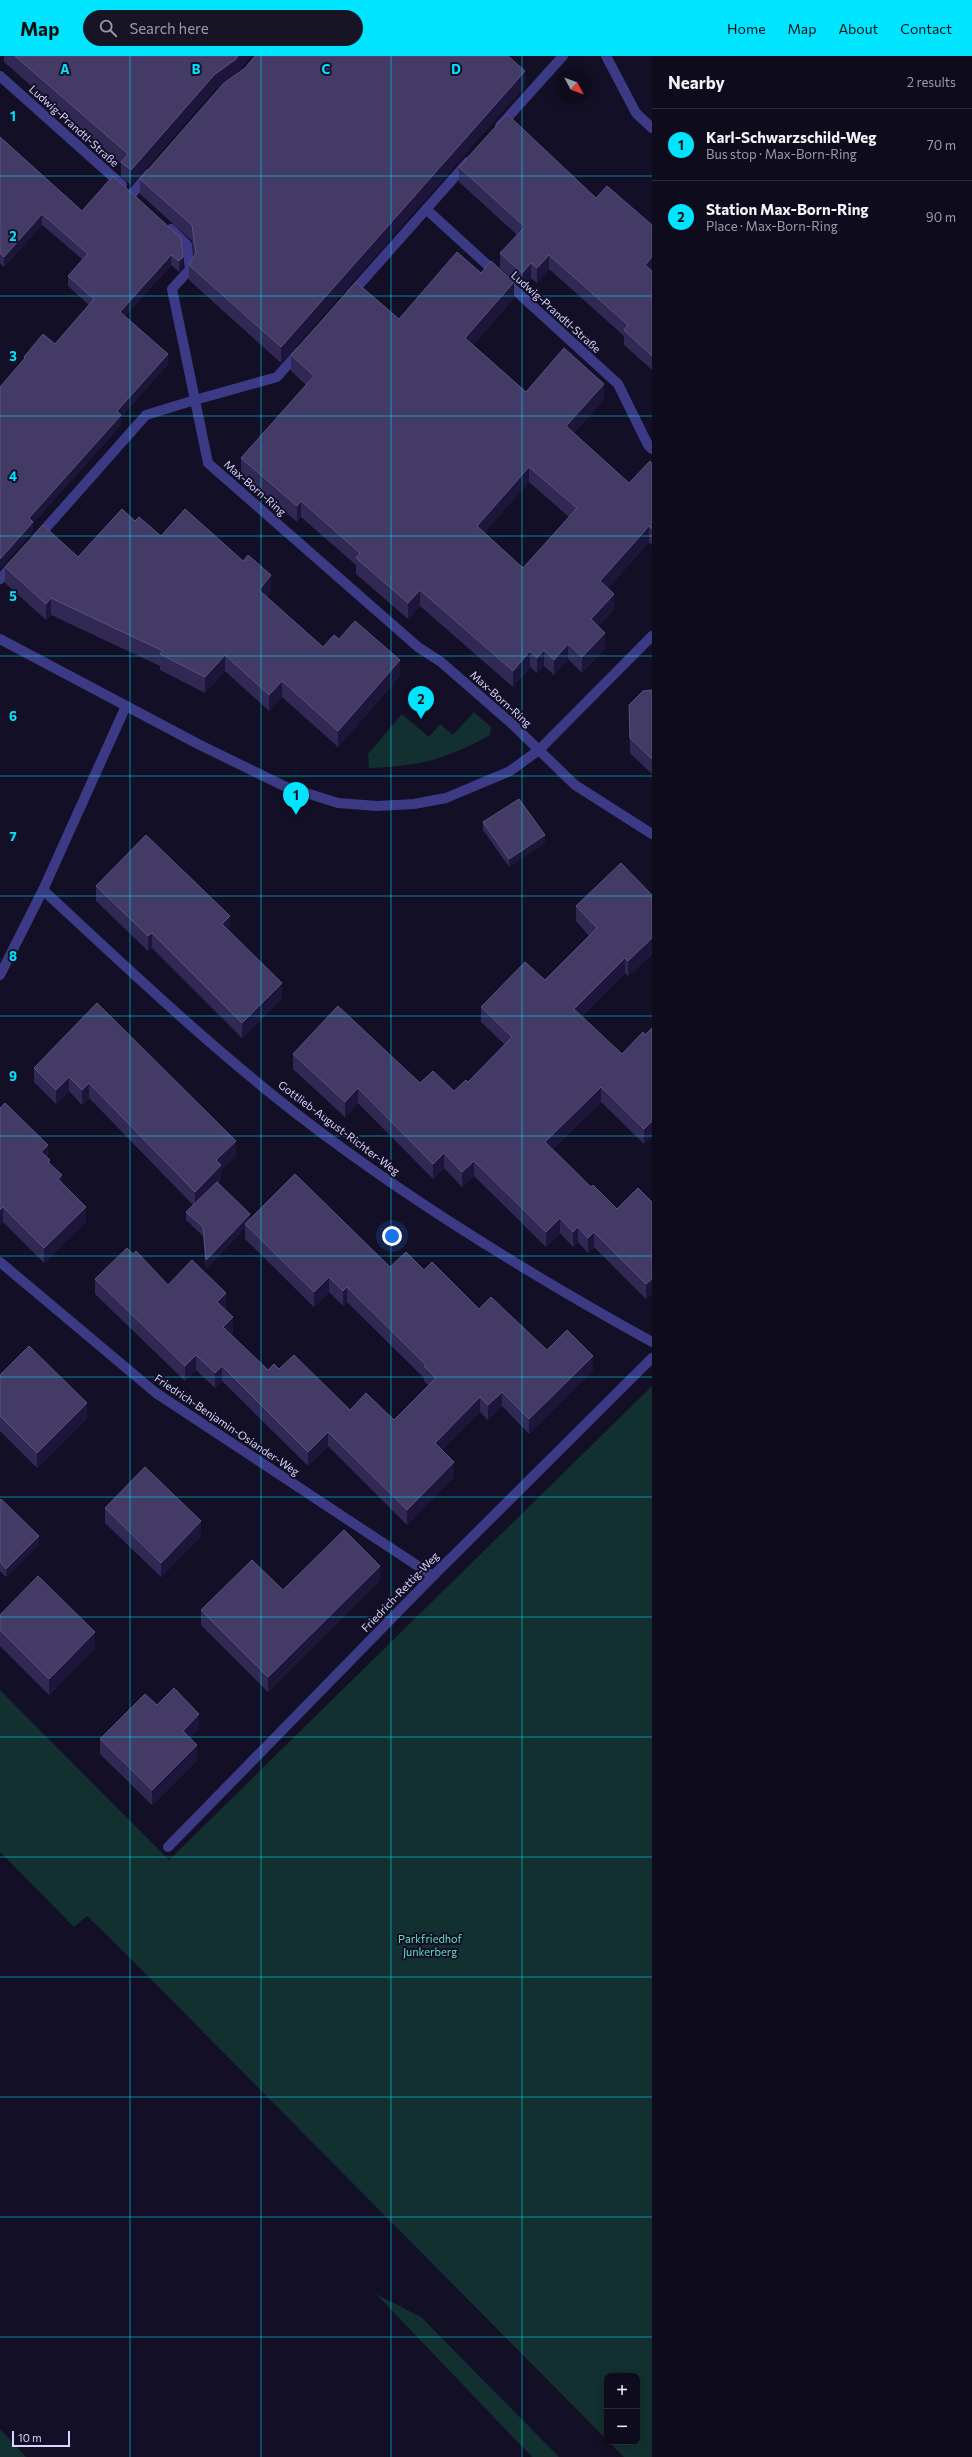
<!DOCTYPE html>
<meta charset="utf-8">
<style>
body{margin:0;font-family:Commissioner,sans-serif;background:#171425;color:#f1f3f6}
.controls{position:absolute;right:12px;bottom:12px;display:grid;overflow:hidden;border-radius:8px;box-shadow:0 2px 10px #0003}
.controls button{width:36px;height:36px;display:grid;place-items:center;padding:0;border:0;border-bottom:1px solid #2e2b3b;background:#0e0b1c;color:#f1f3f6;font:20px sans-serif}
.compass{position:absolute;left:556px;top:12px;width:36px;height:36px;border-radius:50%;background:#0e0b1c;box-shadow:0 2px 10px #0003;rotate:131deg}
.scale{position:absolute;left:12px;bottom:10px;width:58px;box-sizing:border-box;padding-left:4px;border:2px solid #d9d4ff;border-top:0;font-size:11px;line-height:14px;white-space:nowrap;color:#d9d4ff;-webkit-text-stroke:3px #130f26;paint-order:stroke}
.you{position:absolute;left:392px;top:1180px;width:14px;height:14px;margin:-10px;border:3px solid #fff;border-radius:50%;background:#1a73e8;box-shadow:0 0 0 6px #1a73e833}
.badge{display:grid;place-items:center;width:26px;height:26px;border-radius:50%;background:#00e5ff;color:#111;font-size:13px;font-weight:700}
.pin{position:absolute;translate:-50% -33px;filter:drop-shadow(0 1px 2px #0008)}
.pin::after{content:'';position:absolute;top:21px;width:14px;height:12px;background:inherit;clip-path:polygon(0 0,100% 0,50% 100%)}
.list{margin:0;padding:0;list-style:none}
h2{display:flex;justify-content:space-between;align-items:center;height:52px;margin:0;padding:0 16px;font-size:17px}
h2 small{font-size:13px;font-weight:400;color:#9b9ba3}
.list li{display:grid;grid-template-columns:26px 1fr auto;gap:12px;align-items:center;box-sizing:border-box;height:72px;padding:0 16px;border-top:1px solid #2e2b3b}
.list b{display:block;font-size:15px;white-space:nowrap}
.list p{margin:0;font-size:13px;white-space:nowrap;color:#9b9ba3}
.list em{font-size:13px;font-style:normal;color:#9b9ba3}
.icon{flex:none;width:22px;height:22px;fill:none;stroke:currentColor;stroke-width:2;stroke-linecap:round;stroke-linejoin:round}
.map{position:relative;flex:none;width:652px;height:2401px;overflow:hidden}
header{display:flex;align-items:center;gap:24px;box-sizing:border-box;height:56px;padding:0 20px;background:#00e5ff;color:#111}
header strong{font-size:19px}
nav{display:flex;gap:22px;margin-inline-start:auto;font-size:14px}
.search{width:280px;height:36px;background:#171425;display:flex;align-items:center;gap:10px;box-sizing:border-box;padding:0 14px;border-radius:22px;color:#9b9ba3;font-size:15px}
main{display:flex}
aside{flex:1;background:#0e0b1c}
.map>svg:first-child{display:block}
.green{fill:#12302f}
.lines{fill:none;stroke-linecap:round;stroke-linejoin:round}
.street{stroke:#3d3a85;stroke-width:10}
.wall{fill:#312854;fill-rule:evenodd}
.shaded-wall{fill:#1d163a}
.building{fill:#433a66;stroke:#5a527e;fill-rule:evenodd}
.grid{fill:none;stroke:#00e5ff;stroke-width:1;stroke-opacity:0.55}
.labels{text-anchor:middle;stroke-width:4;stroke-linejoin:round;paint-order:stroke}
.street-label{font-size:11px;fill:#d9d4ff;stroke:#130f26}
.park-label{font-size:11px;fill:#5fe0c0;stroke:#130f26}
.grid-label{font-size:13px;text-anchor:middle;font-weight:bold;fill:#00e5ff;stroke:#130f26;stroke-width:4;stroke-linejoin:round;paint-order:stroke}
</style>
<header>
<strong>Map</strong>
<div class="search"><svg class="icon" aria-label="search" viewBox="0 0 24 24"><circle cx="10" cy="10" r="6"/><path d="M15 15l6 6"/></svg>Search here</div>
<nav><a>Home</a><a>Map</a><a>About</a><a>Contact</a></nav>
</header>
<main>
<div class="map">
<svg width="652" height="2401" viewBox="0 0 652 2401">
<rect width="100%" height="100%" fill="#130f26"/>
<!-- green -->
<g class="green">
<path d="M474,656L491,671L490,679C446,704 419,710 369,712L368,698L402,658L429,681L440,668L453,679Z"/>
<path d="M652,1330V2401H624L609,2386H637V2320H607V2384L116,1888L87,1860L74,1871L0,1796V1634L169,1804Z"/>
<path d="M376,2238L421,2261L559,2401H532Z"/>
<path d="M0,2373L26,2401H0Z"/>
</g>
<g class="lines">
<!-- street -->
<g class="street">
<path d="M606,0L636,57L652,72"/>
<path d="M0,20L122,129"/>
<path d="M500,70L563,0"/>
<path d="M132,138L149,118"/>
<path d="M426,153L618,328L648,389L652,393"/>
<path d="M171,173L187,189L190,213L172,233L195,344L277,321L299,296"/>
<path d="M350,239L468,106"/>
<path d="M37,482L146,359L195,344L208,407L418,591L441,606L511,667L575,729L652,778"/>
<path d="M0,523L13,509"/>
<path d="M0,583L198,688L284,730L338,747L377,750L414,748L446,742L510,715L539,694L652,580"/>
<path d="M43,834C126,911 208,989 298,1059C408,1144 531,1219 652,1286"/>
<path d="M0,919L43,834L126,650"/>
<path d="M0,1206L156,1337L433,1520"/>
<path d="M168,1791L433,1520L652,1302"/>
</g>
</g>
<!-- wall -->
<g class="wall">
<path d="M4,0H251L236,18L214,34L131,129L121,121V108L4,6Z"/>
<path d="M245,12L525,30L281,307L189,224V209L194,200L192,185L140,138V123Z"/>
<path d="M0,81L82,155L113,120L183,211L179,216L171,209L125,260L168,308L121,361V369L33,467V476L24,301L55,288L89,249L68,230V220L82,203L42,169L4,211L0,207Z"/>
<path d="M459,111L596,142L652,169V314L624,289V280L549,213L537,227L531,222L522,232L500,212V197L517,179L459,126Z"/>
<path d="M481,217L514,242L473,289L526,336L604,344L573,377L629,427L652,407V489L649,486L608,532L614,553L598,571L605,592L582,617L568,603L554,619L544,610L537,617L530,611L513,631L420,550L408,563L356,518V509L301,461L297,466L241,417V402L306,329L291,315V299L399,263ZM529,426L569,461L523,512L484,477Z"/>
<path d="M135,465L161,480L271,535L267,541L323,591L339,583L400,620L338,691L282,641L269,655L225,615L205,637L160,614V610L51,559L46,564L5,527V511L78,501Z"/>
<path d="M652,634V718L630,697L629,665V649Z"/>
<path d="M483,766L545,787L509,811L483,774Z"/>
<path d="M96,830L230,875L282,942L242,982L152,892L148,895L96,845Z"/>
<path d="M652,839V898L628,920L625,917L582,960L622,998L645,979L644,1088L601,1046L553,1093L591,1131L617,1153L652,1146L646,1243L594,1191L588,1197L578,1186L573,1191L560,1177L546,1191L474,1120L462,1131L444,1112L433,1123L358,1047L345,1061L293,1013V998L454,1035L468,1026L505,989L481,966V951L545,924L589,880L576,865V850Z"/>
<path d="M97,947L236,1100L221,1114V1123L218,1127L250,1163L390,1211L424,1214L479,1253L547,1294L593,1314L529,1378L502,1350L488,1364L480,1356L442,1394L454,1421L407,1469L328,1390L308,1410L222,1325L215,1332L196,1314L185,1325L95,1238V1223L133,1198L168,1229L226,1251L224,1253L233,1276L231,1278L268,1314L279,1313L350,1354L394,1364L428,1329L424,1325V1322L347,1246L343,1250L329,1236L314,1251L245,1183V1172L206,1213L203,1180L186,1164V1156L193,1149L89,1042L82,1049L69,1035L56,1048L34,1026V1012Z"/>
<path d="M0,1052L48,1102L50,1107L86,1166L44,1207L3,1166Z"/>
<path d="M0,1319L87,1362L37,1412L0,1375Z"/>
<path d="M0,1444L39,1489L6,1521L0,1515Z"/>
<path d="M105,1452L201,1480L161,1521L105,1467Z"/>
<path d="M380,1524L268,1636L201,1569V1554L283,1534Z"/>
<path d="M0,1559L95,1592L49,1639L0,1590Z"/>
<path d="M157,1649L199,1673L190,1682L197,1704L152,1749L100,1698V1683Z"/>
</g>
<!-- shaded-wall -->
<g class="shaded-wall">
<path d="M238,0H251L236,18L214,34L131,129V114L214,19Z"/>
<path d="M525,15V30L281,307V291Z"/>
<path d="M42,158V169L4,211V201Z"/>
<path d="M171,199V209L120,266V256Z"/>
<path d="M549,199V213L537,227V212Z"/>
<path d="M183,201V211L179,216V205Z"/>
<path d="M652,201V216L645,209Z"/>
<path d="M531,207V222L522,232V217Z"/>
<path d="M514,226V242L465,298V282Z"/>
<path d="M168,298V308L121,361V369L33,467V476L0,513V503L29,462L117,355Z"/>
<path d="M604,328V344L566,386V370Z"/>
<path d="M529,411V426L477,486V470Z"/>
<path d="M301,445V461L297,466V450Z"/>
<path d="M649,470V486L600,541V525Z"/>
<path d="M271,519V535L259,550V534Z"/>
<path d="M420,534V550L408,563V547Z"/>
<path d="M614,538V553L591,579V563Z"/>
<path d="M51,542V559L46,564V548Z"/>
<path d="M605,577V592L582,617V601Z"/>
<path d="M568,588V603L554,619V604Z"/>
<path d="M544,594V610L537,617V602Z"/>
<path d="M530,595V611L513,631V615Z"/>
<path d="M225,599V615L205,637V621Z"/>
<path d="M400,604V620L338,691V675Z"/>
<path d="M282,625V641L269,655V639Z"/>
<path d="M545,779V787L509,811V803Z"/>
<path d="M230,860V875L222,883V868Z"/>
<path d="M152,877V892L148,895V880Z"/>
<path d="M652,882V897L628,920V905Z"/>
<path d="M625,902V917L574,968V953Z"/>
<path d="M282,927V942L242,982V967Z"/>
<path d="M69,1021V1035L56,1048V1034Z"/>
<path d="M89,1027V1042L82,1049V1034Z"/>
<path d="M601,1031V1046L545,1101V1086Z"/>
<path d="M358,1032V1047L345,1061V1046Z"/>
<path d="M652,1065V1080L644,1088V1073Z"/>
<path d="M236,1085V1100L221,1114V1123L195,1150V1136L216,1104Z"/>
<path d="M48,1089V1104L41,1096Z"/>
<path d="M444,1097V1112L433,1123V1108Z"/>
<path d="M474,1105V1120L462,1131V1116Z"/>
<path d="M62,1119V1135L58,1123Z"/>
<path d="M3,1151V1166L0,1169V1154Z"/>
<path d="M86,1151V1166L44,1207V1192Z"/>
<path d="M250,1158V1167L245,1168V1172L206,1213V1204Z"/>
<path d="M560,1162V1177L546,1191V1176Z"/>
<path d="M578,1171V1186L573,1191V1176Z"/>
<path d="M594,1176V1191L588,1197V1182Z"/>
<path d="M329,1221V1236L314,1251V1236Z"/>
<path d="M652,1223V1238L646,1243V1228Z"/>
<path d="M347,1231V1246L343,1250V1235Z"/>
<path d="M226,1237V1251L217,1260V1246Z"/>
<path d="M233,1261V1276L223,1286V1271Z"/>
<path d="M196,1299V1314L185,1325V1310Z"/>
<path d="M593,1300V1314L529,1378V1363Z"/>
<path d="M222,1310V1325L215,1332V1317Z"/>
<path d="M502,1336V1350L488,1364V1349Z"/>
<path d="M480,1341V1356L435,1401V1387Z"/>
<path d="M87,1347V1362L37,1412V1397Z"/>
<path d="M328,1376V1390L308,1410V1396Z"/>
<path d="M454,1406V1421L407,1469V1454Z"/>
<path d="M201,1465V1480L161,1521V1507Z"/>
<path d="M39,1480V1489L6,1521V1513Z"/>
<path d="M380,1510V1524L268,1636V1621Z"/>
<path d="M95,1576V1592L49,1639V1623Z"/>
<path d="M199,1658V1673L183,1690V1675Z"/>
<path d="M197,1689V1704L152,1749V1734Z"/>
</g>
<!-- building -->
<g class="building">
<path d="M15,0H238L236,3L214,19L131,114L121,106L128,98Z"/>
<path d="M255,0H508L525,15L281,291L189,209L196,197L192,169L140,123L223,28L245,12Z"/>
<path d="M507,58L596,142L607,130L652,169V201L645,209L652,215V300L624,274L628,269L549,199L537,212L531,207L522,217L500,197L525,171L459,111Z"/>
<path d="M0,81L82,155L113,120L181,182L183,201L179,205L171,199L120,256L168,298L117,355L121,359L29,462L33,466L0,503V331L25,302L24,301L43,278L55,288L94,243L68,220L88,198L42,158L4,201L0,197Z"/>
<path d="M457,196L481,217L491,205L514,226L465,282L526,336L564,292L604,328L566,370L629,427L650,405L652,407V473L649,470L600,525L614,538L591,563L605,577L582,601L568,588L554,604L544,594L537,602L530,595L513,615L420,534L408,547L356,502L360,497L301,445L297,450L241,402L314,320L291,299L356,226L399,263ZM529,411L577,452L523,512L477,470Z"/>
<path d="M122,453L135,465L139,461L161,480L185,453L243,505L248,499L271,519L259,534L323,591L334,579L339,583L355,565L400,604L338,675L282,625L269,639L225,599L205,621L160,598L163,595L51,542L46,548L5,511L43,469L78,501Z"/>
<path d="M652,634V703L630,682L629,649L643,635Z"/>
<path d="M519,743L545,779L509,803L483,766Z"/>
<path d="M146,779L230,860L222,868L282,927L242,967L152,877L148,880L96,830Z"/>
<path d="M621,807L652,839V882L628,905L625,902L574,953L622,998L643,976L645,979L652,972V1065L644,1073L601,1031L545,1086L591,1131L593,1129L617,1153L638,1132L652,1146V1223L646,1228L594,1176L588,1182L578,1171L573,1176L560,1162L546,1176L474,1105L462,1116L444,1097L433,1108L358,1032L345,1046L293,998L338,950L420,1027L433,1015L454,1035L466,1024L468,1026L512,981L481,951L525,906L545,924L597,872L576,850Z"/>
<path d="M97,947L236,1085L216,1104L221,1109L195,1136L89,1027L82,1034L69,1021L56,1034L34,1012Z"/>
<path d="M5,1047L48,1089L41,1096L50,1104L48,1106L62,1119L58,1123L86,1151L44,1192L3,1151L0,1154V1052Z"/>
<path d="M295,1118L390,1211L406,1196L424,1214L432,1206L479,1253L491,1241L547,1294L567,1274L593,1300L529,1363L502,1336L488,1349L480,1341L435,1387L454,1406L407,1454L328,1376L308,1396L222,1310L215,1317L196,1299L185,1310L95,1223L127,1192L133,1198L136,1195L168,1229L192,1204L226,1237L217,1246L233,1261L223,1271L268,1314L274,1308L279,1313L294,1299L350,1354L366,1337L394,1364L436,1322L424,1310L426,1309L347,1231L343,1235L329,1221L314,1236L245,1168Z"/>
<path d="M217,1126L250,1158L206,1204L203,1171L186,1156Z"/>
<path d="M29,1290L87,1347L37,1397L0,1360V1319Z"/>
<path d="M145,1411L201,1465L161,1507L105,1452Z"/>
<path d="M1,1443L39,1480L6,1513L0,1506V1444Z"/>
<path d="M344,1474L380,1510L268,1621L201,1554L252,1504L283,1534Z"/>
<path d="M38,1520L95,1576L49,1623L0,1574V1559Z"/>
<path d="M174,1632L199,1658L183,1675L197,1689L152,1734L100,1683L145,1638L157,1649Z"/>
</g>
<!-- grid -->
<path class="grid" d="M130,0V2401M261,0V2401M391,0V2401M522,0V2401M0,120H652M0,240H652M0,360H652M0,480H652M0,600H652M0,720H652M0,840H652M0,960H652M0,1080H652M0,1200H652M0,1321H652M0,1441H652M0,1561H652M0,1681H652M0,1801H652M0,1921H652M0,2041H652M0,2161H652M0,2281H652"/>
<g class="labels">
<!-- street labels -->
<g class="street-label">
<text transform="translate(74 70) rotate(42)" y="4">Ludwig-Prandtl-Straße</text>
<text transform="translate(556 256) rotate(42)" y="4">Ludwig-Prandtl-Straße</text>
<text transform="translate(255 432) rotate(41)" y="4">Max-Born-Ring</text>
<text transform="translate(501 643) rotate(42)" y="4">Max-Born-Ring</text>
<text transform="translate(339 1072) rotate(37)" y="4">Gottlieb-August-Richter-Weg</text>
<text transform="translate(227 1369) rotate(34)" y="4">Friedrich-Benjamin-Osiander-Weg</text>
<text transform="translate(400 1536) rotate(-46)" y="4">Friedrich-Rettig-Weg</text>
</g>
<!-- park labels -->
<g class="park-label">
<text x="430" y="1887">Parkfriedhof<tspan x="430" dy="13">Junkerberg</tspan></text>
</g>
</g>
<g class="grid-label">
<text x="65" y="18">A</text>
<text x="196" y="18">B</text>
<text x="326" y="18">C</text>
<text x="456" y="18">D</text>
<text x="13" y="65">1</text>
<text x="13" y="185">2</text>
<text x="13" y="305">3</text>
<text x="13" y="425">4</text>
<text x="13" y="545">5</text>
<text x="13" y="665">6</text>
<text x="13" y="785">7</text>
<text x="13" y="905">8</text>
<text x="13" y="1025">9</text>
</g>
</svg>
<div class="controls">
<button>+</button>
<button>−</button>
</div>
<svg class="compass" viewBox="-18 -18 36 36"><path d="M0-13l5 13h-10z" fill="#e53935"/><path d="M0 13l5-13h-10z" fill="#9b9ba3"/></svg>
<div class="scale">10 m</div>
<div class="you"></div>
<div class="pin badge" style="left:296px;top:759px">1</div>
<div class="pin badge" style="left:421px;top:663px">2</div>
</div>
<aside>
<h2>Nearby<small>2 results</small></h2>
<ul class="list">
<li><span class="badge">1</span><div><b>Karl-Schwarzschild-Weg</b><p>Bus stop · Max-Born-Ring</p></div><em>70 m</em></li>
<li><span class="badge">2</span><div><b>Station Max-Born-Ring</b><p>Place · Max-Born-Ring</p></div><em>90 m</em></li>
</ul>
</aside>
</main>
